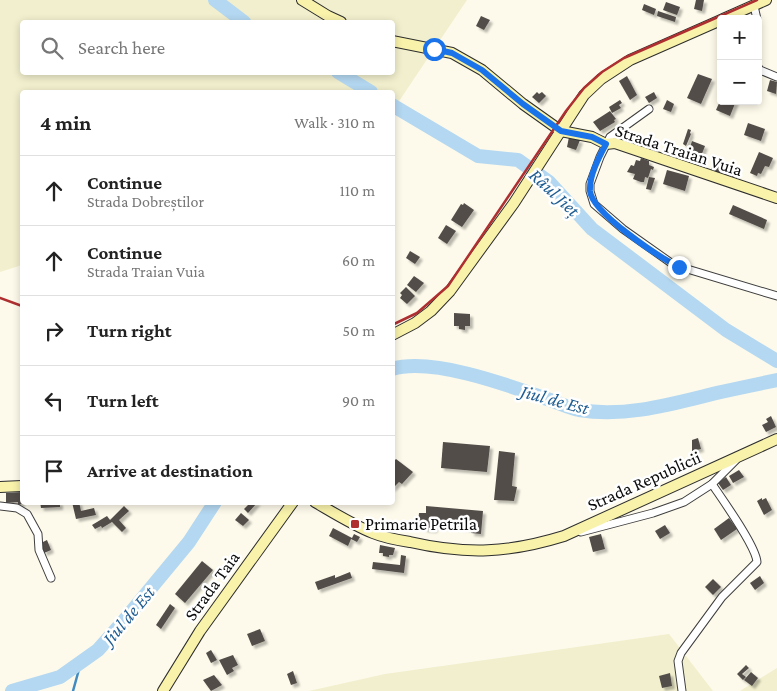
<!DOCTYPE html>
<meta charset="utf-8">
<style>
body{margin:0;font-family:"Crimson Pro",serif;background:#f2f2f2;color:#222}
.controls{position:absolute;right:15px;top:15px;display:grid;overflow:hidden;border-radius:5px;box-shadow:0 2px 8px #0003}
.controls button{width:45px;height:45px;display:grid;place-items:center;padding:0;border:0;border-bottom:1px solid #e0e0e0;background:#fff;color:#222;font:25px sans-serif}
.stop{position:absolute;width:15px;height:15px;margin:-11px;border:4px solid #1a73e8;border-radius:50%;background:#fff}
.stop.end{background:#1a73e8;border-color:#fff;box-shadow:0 1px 5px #0008}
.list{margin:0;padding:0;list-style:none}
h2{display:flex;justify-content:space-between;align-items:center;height:65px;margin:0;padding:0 20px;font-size:21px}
h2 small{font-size:16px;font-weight:400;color:#767676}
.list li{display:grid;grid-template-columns:32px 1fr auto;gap:15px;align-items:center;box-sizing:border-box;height:70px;padding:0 20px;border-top:1px solid #e0e0e0}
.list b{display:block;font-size:19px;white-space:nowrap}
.list p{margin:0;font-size:16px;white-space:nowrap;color:#767676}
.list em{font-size:16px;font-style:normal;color:#767676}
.icon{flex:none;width:28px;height:28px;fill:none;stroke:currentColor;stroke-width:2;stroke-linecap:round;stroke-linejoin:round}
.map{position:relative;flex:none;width:777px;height:691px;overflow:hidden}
.search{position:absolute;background:#fff;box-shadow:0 2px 8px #0003;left:20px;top:20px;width:375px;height:55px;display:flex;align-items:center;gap:12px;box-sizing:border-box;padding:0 18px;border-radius:5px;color:#767676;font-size:19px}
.panel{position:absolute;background:#fff;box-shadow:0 2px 8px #0003;left:20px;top:90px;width:375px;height:415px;border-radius:5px}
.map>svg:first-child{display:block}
.farmland{fill:#f1efcd;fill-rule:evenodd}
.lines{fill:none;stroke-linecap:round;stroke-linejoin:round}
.stream{stroke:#418bc2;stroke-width:2.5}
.river{stroke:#b4d8f1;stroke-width:14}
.building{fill:#534d49;filter:url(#shadow)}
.street-casing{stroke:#3e3e3e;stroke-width:9}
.secondary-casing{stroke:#2d2d2d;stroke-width:12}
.street{stroke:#fff;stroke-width:7}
.secondary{stroke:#f8f2ab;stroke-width:10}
.rail{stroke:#af2f31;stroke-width:2.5}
.route{stroke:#1a73e8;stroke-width:6}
.poi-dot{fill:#af2f31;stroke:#fff;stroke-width:2}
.labels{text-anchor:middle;stroke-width:5;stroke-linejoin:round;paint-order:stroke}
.street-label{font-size:18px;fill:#0b0b0b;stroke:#fff}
.poi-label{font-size:18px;fill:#0b0b0b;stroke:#fff;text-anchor:start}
.water-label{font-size:19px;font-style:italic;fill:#1f5d92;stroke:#fff}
</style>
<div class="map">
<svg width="777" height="691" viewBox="0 0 777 691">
<defs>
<filter id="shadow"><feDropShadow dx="3" dy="3" stdDeviation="1" flood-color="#0004"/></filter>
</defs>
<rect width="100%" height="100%" fill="#fdfaeb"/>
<!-- farmland -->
<g class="farmland">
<path d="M0,0H467L393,110L392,92H22V265L0,272ZM22,22H392V72H22Z"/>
<path d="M669,634L713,691H309L385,674Z"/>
<path d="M777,668V691H740Z"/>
</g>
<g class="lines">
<!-- stream -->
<path class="stream" d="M73,691L81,662"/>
<!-- river -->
<g class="river">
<path d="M215,0L244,22"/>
<path d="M338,72L371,92"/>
<path d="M392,105L478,156L518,160L549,182L592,229L726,330L777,361"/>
<path d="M392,369C432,357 508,385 547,399C557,402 569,408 579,410C627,418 675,403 721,392C740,388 758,384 777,380"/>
<path d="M12,691L60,677L98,650L122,623L189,542L215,502"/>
</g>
</g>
<!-- building -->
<g class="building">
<path d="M696,0H704L702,11L694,9Z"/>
<path d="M666,2L680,7L677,15L663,10Z"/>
<path d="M644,4L656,9L654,15L642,10Z"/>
<path d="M658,11L676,17L675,22L657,16Z"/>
<path d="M481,16L490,20L484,30L476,26Z"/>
<path d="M698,74L712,79L701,104L687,98Z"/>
<path d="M627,76L637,95L630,100L619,81Z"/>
<path d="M770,80L777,82L776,94L767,91Z"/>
<path d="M537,92L539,94L542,92L546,96L539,103L532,97Z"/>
<path d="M654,92L657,98L649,103L645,97Z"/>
<path d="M620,100L622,103L619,105L621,108L612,113L609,107Z"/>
<path d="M667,100L674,104L671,112L663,109Z"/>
<path d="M720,101H736L730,116L716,110Z"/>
<path d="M610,111L616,119L614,120L615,122L600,131L593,122Z"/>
<path d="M748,123L765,129L761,141L744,135Z"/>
<path d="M688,129L691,130L690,133L691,134L686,146L683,144Z"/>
<path d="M569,137L580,140L576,150L567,147Z"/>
<path d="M692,141L705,146L701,156L695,154L696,152L692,151L693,148L690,147Z"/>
<path d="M759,152L773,158L769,167L765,166L761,174L758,173L757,176L750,173Z"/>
<path d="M641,158L649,161V165L654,167L653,170L651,169L648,178L645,177L644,182H641L633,179L635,174L627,172L631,165L634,166L636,160L640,161Z"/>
<path d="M714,160L726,163L722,174L711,170Z"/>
<path d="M729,163L732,164L730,168L738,170L735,178L725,175Z"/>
<path d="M667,170L689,176L685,191L663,184Z"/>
<path d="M649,177L655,178L651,190L646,189Z"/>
<path d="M464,203L474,210L462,227L451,220L461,204L463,205Z"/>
<path d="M733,205L767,220L764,229L729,214Z"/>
<path d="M446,225L456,231L447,244L438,238Z"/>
<path d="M410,251L420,257L415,264L406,258Z"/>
<path d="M414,276L424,283L416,292L407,285Z"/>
<path d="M406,287L415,296L407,304L400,298L402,295L400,293Z"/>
<path d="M454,313L470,314V326H465V330L459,329V326H454Z"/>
<path d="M771,416L776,427L766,432L762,425L768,422L766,419Z"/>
<path d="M698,438L701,449L692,451V440Z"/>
<path d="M443,442L490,446L487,472L441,468Z"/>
<path d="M499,451L515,453L512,486L517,487L514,501L494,500Z"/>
<path d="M396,459L413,472L402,484L399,482L392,489V463Z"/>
<path d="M739,470L744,477L733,483L729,476Z"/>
<path d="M726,477L731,485L723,490L718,483Z"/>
<path d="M22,492V504L18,505V502L6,503V493Z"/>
<path d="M762,498V500L766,498L772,510L764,515L757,501Z"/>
<path d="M40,502H60V507L41,508Z"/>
<path d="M72,502H79L81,511L94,508L96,515L76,519Z"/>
<path d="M251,502H258L248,513L244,509Z"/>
<path d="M124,506L129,511L119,520L126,528L122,532L112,522L102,528L101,526L95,529L92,525L107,516L110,520Z"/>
<path d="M426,506L483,511L481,534L471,533L472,529L435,526L434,530L424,529L425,525L418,524L419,513H426Z"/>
<path d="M241,513L249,520L243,526L235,520Z"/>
<path d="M729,518L737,529L721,540L714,529Z"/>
<path d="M665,525L670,533L660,539L655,531Z"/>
<path d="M333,528L352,538L354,534L360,537L357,542L351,539L348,546L329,536Z"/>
<path d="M601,534L605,549L593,552L589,537Z"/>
<path d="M47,540L51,550L44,553L41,543Z"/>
<path d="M380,545L395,548L393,555H389V557L383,556V553H379Z"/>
<path d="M401,555L406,556L404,573L372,569L373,562L400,565Z"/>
<path d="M202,561L213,570L185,603L175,594Z"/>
<path d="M350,572L352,578L318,590L315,582L335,575V578Z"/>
<path d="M760,576L764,583L755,590L750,583Z"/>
<path d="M713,579L721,587L713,595L705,587Z"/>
<path d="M170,604L175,608L161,629L156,625Z"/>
<path d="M260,629L265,641L252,646L247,634Z"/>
<path d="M211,650L217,660L211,663L206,653Z"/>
<path d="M233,655L238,665L232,668L234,671L227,675L219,660Z"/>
<path d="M746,665L749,668L742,674L746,677L743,680L737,674Z"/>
<path d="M293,671L297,683L291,685L287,674Z"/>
<path d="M751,672L758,678L752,686L744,680Z"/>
<path d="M670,673L672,686L662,688L659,676Z"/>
<path d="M214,675L222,685L211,691L203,680Z"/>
</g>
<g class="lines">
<!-- street casing -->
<g class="street-casing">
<g id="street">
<path d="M754,6L757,19"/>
<path d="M758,67L760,70L777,77"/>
<path d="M649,109L610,137L600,157L590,184V191L594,204L623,229L674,265L777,296"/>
<path d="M0,506L17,508L27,514L38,534L39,550L51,578"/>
<path d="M581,532L653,513L684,502L712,484L736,460"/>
<path d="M682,691L678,661L681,653L722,597L757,562C756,546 722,499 712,484"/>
</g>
</g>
<!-- secondary casing -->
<g class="secondary-casing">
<g id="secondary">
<path d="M302,0L328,16L341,22"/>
<path d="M723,19L766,0"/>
<path d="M392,41L452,53L482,70L523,104L561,131L592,137L606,144L615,143L777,198"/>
<path d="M392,335L415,323L431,311L450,291L514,203L584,95L601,79L630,60L721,20"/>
<path d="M0,487L22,486"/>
<path d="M315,502C334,513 353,525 373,533C385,538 397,540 410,542C467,555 509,553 564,536L777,439"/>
<path d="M163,691L200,631L293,502"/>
</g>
</g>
<!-- street -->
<use href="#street" class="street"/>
<!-- secondary -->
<use href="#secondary" class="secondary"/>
<!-- rail -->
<g class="rail">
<path d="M0,298L22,306"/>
<path d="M392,325L417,313L448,286L566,111L584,88L602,72L624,58L757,0"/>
</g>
</g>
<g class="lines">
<!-- route -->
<path class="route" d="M434,49L452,53L482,70L523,104L561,131L592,137L606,144C599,157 589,176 590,191C592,213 659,257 679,267"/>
</g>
<!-- markers -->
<rect class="poi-dot" x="350" y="519" width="10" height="10" rx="2.5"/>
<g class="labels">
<!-- street labels -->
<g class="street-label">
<text transform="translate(679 150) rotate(18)" y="6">Strada Traian Vuia</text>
<text transform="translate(644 481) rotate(-24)" y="6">Strada Republicii</text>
<text transform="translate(212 586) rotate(-54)" y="6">Strada Taia</text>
</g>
<!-- poi labels -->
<g class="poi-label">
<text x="365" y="530">Primarie Petrila</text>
</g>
<!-- water labels -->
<g class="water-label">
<text transform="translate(555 192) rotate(43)" y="7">Râul Jieț</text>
<text transform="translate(555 399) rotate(15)" y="7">Jiul de Est</text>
<text transform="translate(128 615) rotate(-50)" y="7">Jiul de Est</text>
</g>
</g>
</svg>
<div class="controls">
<button>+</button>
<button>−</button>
</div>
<div class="stop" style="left:434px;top:49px"></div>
<div class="stop end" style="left:679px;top:267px"></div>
<div class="search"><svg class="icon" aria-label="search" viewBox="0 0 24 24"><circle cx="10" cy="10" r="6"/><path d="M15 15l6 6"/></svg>Search here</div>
<section class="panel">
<h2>4 min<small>Walk · 310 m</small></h2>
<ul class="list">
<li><svg class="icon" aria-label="ahead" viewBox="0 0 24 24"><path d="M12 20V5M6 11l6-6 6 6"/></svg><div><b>Continue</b><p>Strada Dobreștilor</p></div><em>110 m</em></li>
<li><svg class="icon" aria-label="ahead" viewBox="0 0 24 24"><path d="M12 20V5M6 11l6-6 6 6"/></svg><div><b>Continue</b><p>Strada Traian Vuia</p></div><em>60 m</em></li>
<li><svg class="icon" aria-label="right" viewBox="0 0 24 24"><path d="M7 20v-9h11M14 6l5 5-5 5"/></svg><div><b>Turn right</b></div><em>50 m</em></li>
<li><svg class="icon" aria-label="left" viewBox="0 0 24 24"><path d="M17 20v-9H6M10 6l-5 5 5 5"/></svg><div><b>Turn left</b></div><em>90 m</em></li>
<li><svg class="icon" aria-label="arrive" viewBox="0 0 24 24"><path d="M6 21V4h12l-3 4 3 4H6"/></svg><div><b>Arrive at destination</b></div></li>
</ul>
</section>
</div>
